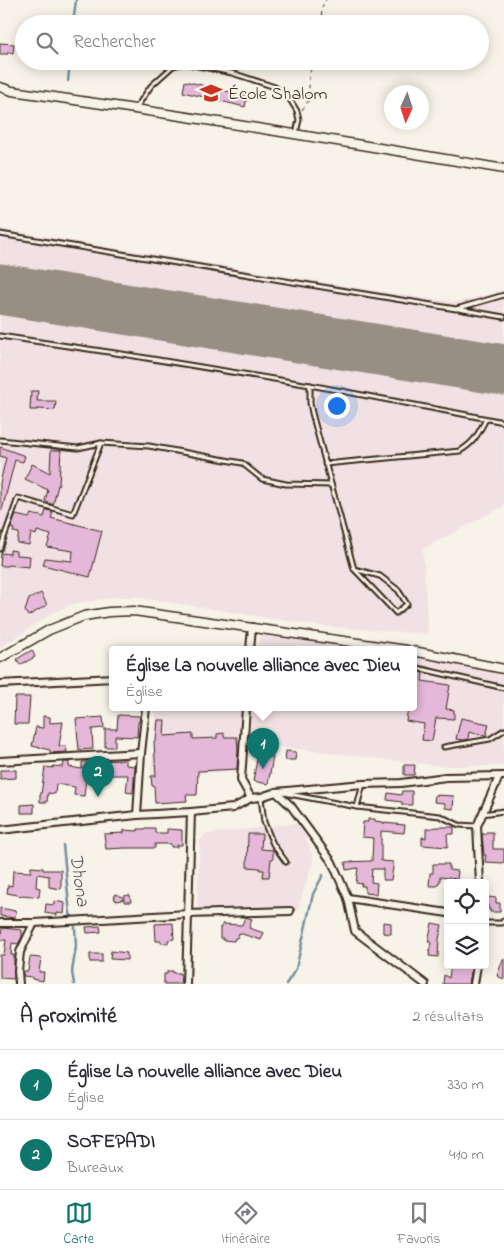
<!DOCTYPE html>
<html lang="fr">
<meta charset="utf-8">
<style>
body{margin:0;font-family:"Indie Flower",sans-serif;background:#f2f2f3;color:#2b2b33}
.controls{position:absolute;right:15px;bottom:15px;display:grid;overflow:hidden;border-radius:5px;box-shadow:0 2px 12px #0003}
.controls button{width:45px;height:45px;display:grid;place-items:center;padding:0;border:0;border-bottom:1px solid #e1e1e2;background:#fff;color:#2b2b33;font:25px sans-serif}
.compass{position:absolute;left:384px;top:85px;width:45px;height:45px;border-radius:50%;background:#fff;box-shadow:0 2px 12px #0003;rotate:183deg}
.you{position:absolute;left:336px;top:405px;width:18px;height:18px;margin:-12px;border:4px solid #fff;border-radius:50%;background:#1a73e8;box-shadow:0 0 0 8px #1a73e833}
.badge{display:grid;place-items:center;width:32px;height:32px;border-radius:50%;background:#0f766e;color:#fff;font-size:16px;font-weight:700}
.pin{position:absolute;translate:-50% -41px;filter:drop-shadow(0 1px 2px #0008)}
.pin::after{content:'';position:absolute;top:26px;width:18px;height:15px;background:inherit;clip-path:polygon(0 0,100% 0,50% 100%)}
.popup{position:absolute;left:109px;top:646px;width:308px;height:65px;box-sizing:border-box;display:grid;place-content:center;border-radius:5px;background:#fff;filter:drop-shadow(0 1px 4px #0005);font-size:16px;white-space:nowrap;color:#7c7c81}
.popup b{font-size:19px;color:#2b2b33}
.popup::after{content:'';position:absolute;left:50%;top:100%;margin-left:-10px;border:10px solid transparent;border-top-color:#fff}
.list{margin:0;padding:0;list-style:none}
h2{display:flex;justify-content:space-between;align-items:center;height:65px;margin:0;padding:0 20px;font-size:21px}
h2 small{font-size:16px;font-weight:400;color:#7c7c81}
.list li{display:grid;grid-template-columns:32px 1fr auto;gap:15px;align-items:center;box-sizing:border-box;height:70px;padding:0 20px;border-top:1px solid #e1e1e2}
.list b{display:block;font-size:19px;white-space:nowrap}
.list p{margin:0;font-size:16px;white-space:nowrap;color:#7c7c81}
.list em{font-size:16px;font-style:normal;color:#7c7c81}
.icon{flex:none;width:28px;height:28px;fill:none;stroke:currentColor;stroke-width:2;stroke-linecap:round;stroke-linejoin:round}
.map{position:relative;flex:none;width:504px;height:984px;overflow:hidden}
.search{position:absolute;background:#fff;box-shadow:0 2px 12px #0003;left:15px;right:15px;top:15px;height:55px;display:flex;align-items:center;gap:12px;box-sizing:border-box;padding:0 18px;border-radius:28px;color:#7c7c81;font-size:19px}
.sheet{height:205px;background:#fff}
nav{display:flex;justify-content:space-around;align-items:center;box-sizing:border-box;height:70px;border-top:1px solid #e1e1e2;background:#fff;font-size:14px;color:#7c7c81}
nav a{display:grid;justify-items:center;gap:2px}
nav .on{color:#0f766e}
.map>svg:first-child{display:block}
.built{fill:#f2e1e4}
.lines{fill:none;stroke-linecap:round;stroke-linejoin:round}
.stream{stroke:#7591a3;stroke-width:2.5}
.runway{stroke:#998e83;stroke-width:51}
.building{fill:#e5b7d9;stroke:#3b2a1e}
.service-casing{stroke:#3b2a1e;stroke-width:7}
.minor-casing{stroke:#3b2a1e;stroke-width:10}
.tertiary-casing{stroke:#3b2a1e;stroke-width:11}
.path{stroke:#3b2a1e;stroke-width:1;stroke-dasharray:4 4;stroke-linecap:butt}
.service{stroke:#f7f3e8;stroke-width:3}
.minor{stroke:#f7f3e8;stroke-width:6}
.tertiary{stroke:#f7f3e8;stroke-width:8}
.labels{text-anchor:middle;stroke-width:4;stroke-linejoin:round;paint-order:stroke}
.poi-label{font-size:18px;fill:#3b2a1e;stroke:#f7f3e8;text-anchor:start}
.water-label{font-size:19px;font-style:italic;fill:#535556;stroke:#f7f3e8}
</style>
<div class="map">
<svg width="504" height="984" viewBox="0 0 504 984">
<rect width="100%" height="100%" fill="#f7f3e8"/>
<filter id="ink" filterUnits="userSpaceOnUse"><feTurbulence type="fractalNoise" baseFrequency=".02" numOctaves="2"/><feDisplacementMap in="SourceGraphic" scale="10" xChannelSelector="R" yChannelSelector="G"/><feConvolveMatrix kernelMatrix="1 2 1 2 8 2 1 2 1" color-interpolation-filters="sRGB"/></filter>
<g filter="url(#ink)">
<!-- built -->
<g class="built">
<path d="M0,229L390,293L455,302L479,297L504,290V506L423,549L428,634L319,626L136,597H116L73,604L52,613L0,648Z"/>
<path d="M260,634L352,646L360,650H258Z"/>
<path d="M413,657L504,672V766H439L249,743L252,708H413Z"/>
<path d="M157,708H249L242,771L151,776Z"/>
<path d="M297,823L301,826L313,856V860L298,910L202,916L197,912L200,840L203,838L205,834Z"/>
</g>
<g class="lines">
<!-- stream -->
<g class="stream">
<path d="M73,24L76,0"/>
<path d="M68,81L70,61"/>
<path d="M63,845L70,914L74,918"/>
<path d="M74,984L72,972L76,946L75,927"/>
<path d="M286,984L296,969L313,894L323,875"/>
</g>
<!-- runway -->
<path class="runway" d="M0,289L504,370"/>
</g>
<!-- building -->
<g class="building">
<path d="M0,43L14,44L13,53L8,52V54H0Z"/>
<path d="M185,81L247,96L245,107L183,92Z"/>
<path d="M31,391H38L37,401H56L55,410L37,409V410H30Z"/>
<path d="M0,447L25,456L23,462L15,460L2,510H0V483L6,458L0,456Z"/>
<path d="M51,450H61L59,485H58L53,505L45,501L48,490L25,479L32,464L50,473Z"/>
<path d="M46,510L52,511L51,513H53L51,518L102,531L90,577L43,565L45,558L72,561L73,551L47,547L51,535L37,531L36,535L31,533L29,545L17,543L19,533L13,532L14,529L11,528L16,515L29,518L31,514L44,517Z"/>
<path d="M10,550L16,551V555L30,556L29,567L8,565V566H0L1,553L10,554Z"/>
<path d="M41,593L47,605L28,616L25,611L29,599Z"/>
<path d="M32,650L35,657L20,665L17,659Z"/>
<path d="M414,671L423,673L422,681L450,685L446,709L454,710V719L436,718L432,741L422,740L424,724L406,721L408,708H413Z"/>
<path d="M15,697H30L28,724H14Z"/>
<path d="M118,715L140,716L139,722H138L137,737L115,736V747H105V729H117Z"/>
<path d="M43,716L50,717V723L63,722L59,746H66L67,752L50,753V750L32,746L36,727L43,728Z"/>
<path d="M103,717L104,728L92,729L93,749L79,750L76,719Z"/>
<path d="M461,718L489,724L486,736L469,732L468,739L463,740L456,739Z"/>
<path d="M158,720H165L164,736L193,734V739L217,738V734L224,733V737H237L238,749L237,769L198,771L197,795H186L187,801L155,803L154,786H152L151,776H156L154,741H156Z"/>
<path d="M286,751L296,752L295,760H285Z"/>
<path d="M258,754L273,757L268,784L253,781Z"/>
<path d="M126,760V765L135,766L133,793L126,792L128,775H103V778H86L84,796L74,795L75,787L56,784L55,794L48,793L47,802H40V794H41L45,767L53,768V766L63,767L64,762H69V767L82,769V762H90V761Z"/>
<path d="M404,765H415L414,775H404Z"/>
<path d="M0,770H16V778L0,779Z"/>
<path d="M402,791H412V805H402V802L387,800L388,793L401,795Z"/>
<path d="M435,795L454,796L453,809L445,808V803L434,802Z"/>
<path d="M34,804V813H21V805Z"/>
<path d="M368,819H375V821L383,822V823L405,825L404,833L381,831V861L393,862V868L391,880H383V869H372L371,882L377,883L376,894L365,893V886H361L362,884L356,883L358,868L346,870L345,862L372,861L373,838L362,837L363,822H368Z"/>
<path d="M437,827H454V834H447L448,847L422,845V837L426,838V829Z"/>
<path d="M145,828H155V833H167V829L182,830V845H177V847H171V844H155V848H125L106,849L104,834L124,833V830L138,831V829H145Z"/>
<path d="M486,832H493V849H504V863L485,862L486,855H484L482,834H486Z"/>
<path d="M248,834H262L261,849L273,850V859H271L269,877H263L264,870H260V868L247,867Z"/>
<path d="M433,864H449V870L458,871L457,879L440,877V882L438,883L437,886H429L430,873H433Z"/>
<path d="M31,867L43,868V870H61V889L49,887V876L37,874L36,887L40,888L39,897L23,895V896L7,893L8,885L12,886L13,871L31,872Z"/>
<path d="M116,894L124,898V896L130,895L131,902H124V899L117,901L115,900L114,897Z"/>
<path d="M488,897L496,898V903H500V912H490V909H488Z"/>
<path d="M54,901L65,903L64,914L57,913V915L45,913L46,904L54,905Z"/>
<path d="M0,908L16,911L15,918L0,916Z"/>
<path d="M245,917L252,919L249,928L264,933L261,940L239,933L237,938H235L234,941L222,940L223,938H220V927L222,928V924L242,925Z"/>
<path d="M383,922L391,923V934L383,933Z"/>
<path d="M173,923L174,939L168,940V943H161V941H156L155,924Z"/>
<path d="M432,923L442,925L439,939L438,957L429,956L431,942H428Z"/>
<path d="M100,926L101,932L87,933L86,927Z"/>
<path d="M2,928L22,930V937L18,944L12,943L11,955H14V979L0,978V955H4L6,940H0Z"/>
<path d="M111,951L127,953V960L110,959Z"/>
<rect x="90" y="954" width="12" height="8"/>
<path d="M30,957L41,958L39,972H44L43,981L32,979V977L23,976V971H28Z"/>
<path d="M503,959H504V979L497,976Z"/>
<path d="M451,965H472L469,984H443L444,975L449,978Z"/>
<path d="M167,971H173V973H180V975H181L180,984H164V974H167Z"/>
</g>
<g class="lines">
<!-- service casing -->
<g class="service-casing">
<g id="service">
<path d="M136,108L151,86L173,66L184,63L232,73L275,87L289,98L297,111L299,120L296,133"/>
<path d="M0,234L456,309L504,295"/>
<path d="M458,309L504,317"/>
<path d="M0,336L122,354L310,385L504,422"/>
<path d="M310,385V403L312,413L354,569L396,613L407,604L398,590L380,576L354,569"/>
<path d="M0,440L78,448L101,443L149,446L242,463L262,479L286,484L331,485"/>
<path d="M325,464L460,451C475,442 478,434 486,419"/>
<path d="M0,549L18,498L73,514L101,443"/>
<path d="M413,667L504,688"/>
<path d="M444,747L490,739L504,730"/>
<path d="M284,793L357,807L440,816L459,825L476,826"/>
<path d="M261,798L264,822L273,844L286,862"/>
<path d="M357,807L363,784"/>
<path d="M482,814L504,811"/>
<path d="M485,923H502L504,920"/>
</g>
</g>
<!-- minor casing -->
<g class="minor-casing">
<g id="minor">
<path d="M250,650L252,627"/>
<path d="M0,684L113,678"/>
<path d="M246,708L241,780L251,798"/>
<path d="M0,761L141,753"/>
<path d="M276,792L291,806L332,862L348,898L355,931L425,984"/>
<path d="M137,815L141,753L146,708"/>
<path d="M0,830L137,815L191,812L233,808L251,798L261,797L276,792L363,784L401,783L446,777L504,776"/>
<path d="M480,883L477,826L499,777"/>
<path d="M348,898L448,913"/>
<path d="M0,923H34L188,914L290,911"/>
<path d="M19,984L18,971L20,952L34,923"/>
<path d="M186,984L191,812"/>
<path d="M474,984L477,965"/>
</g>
</g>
<!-- tertiary casing -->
<g class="tertiary-casing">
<g id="tertiary">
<path d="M0,87L12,91C176,114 340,141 504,169"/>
<path d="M413,651L504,669"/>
<path d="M0,658L49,630L84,616L109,612L134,611L407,650"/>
</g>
</g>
<!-- path -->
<g class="path">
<path d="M321,24L322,7L326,0"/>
<path d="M302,110L309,100V75L314,61"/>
</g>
<!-- service -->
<use href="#service" class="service"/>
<!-- minor -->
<use href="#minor" class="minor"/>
<!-- tertiary -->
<use href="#tertiary" class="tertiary"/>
</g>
</g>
<!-- icons -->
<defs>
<g id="school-bare" transform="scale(1.725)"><path d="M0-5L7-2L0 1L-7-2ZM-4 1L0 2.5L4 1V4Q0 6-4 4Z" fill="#c8321e" stroke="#f7f3e8" stroke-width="2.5" paint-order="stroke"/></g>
</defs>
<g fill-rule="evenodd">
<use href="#school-bare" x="211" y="93"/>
</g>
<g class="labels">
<!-- poi labels -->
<g class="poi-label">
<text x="228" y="99">École Shalom</text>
</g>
<!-- water labels -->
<g class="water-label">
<text transform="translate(81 880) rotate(82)" y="7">Dhona</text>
</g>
</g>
</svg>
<div class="controls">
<button><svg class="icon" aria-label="locate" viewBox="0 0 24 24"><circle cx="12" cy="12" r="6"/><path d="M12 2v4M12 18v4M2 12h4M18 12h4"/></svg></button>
<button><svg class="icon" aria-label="layers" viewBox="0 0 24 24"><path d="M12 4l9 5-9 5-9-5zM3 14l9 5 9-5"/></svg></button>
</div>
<svg class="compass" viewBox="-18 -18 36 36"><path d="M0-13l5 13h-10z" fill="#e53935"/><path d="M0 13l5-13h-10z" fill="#7c7c81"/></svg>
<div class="you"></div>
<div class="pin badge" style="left:263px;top:769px">1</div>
<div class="popup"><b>Église La nouvelle alliance avec Dieu</b>Église</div>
<div class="pin badge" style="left:98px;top:797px">2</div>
<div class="search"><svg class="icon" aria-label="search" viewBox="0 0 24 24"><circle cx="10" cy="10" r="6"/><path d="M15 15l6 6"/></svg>Rechercher</div>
</div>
<section class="sheet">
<h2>À proximité<small>2 résultats</small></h2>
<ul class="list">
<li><span class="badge">1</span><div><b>Église La nouvelle alliance avec Dieu</b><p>Église</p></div><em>330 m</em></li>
<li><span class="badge">2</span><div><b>SOFEPADI</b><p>Bureaux</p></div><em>410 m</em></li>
</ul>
</section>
<nav>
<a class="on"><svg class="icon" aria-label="map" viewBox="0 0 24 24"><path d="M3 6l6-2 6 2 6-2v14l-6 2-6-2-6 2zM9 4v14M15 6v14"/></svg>Carte</a>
<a><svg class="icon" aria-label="directions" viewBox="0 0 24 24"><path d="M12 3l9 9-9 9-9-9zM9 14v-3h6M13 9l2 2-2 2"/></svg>Itinéraire</a>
<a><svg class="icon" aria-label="saved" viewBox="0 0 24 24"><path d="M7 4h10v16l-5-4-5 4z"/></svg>Favoris</a>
</nav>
